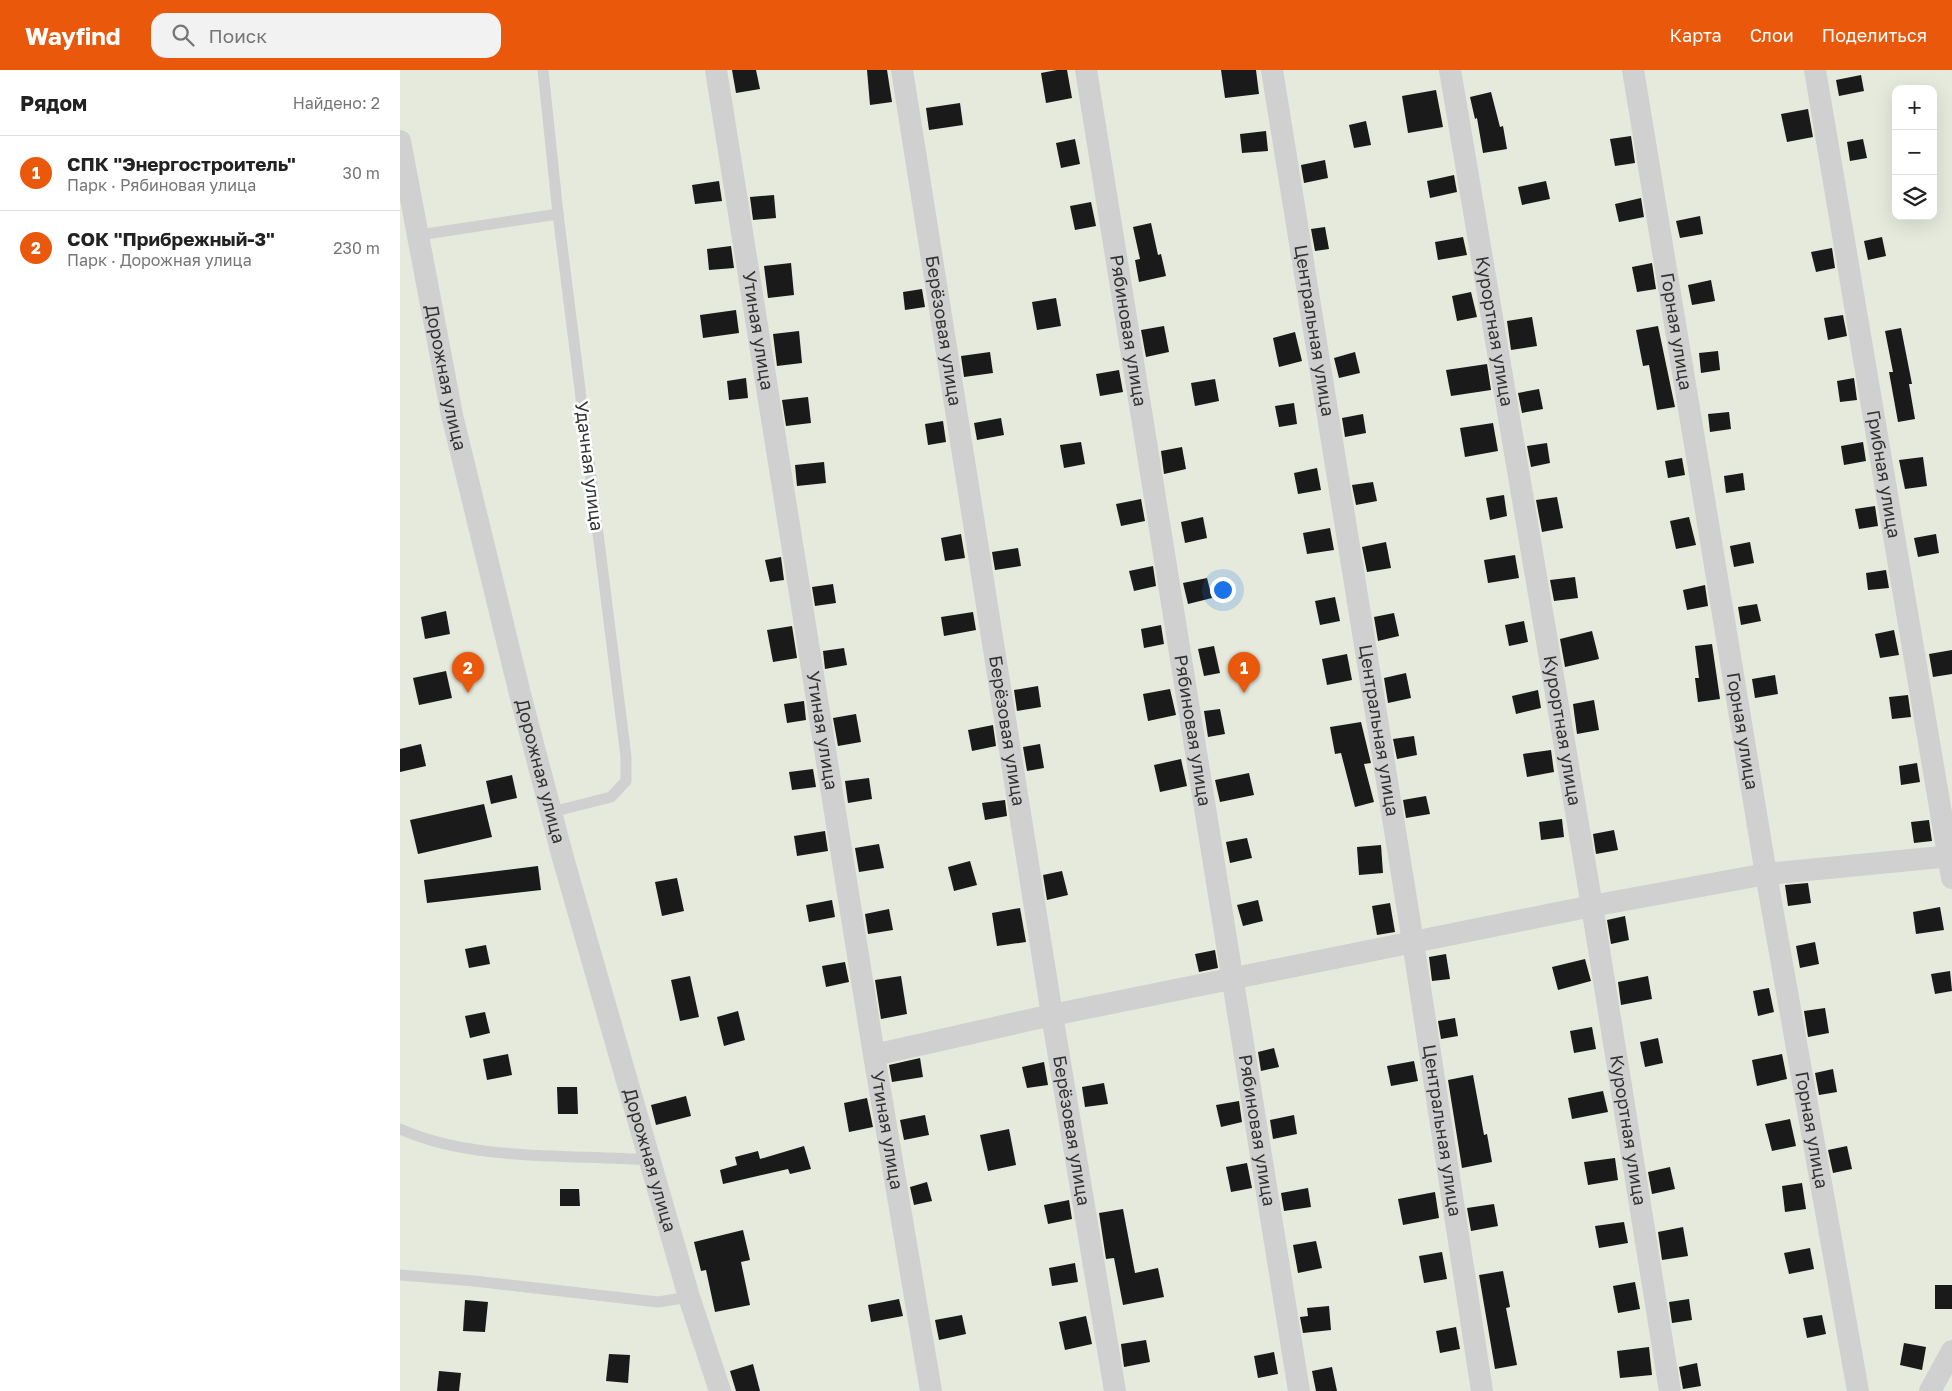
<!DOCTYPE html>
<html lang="ru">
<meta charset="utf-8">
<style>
body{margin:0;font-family:"Golos Text",sans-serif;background:#f2f2f2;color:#222}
.controls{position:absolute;right:15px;top:15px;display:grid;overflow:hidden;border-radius:10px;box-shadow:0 5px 20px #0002}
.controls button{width:45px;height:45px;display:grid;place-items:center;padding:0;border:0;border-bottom:1px solid #e0e0e0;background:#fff;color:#222;font:25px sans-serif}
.you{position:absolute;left:822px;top:519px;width:18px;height:18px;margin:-12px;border:4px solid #fff;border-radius:50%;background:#1a73e8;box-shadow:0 0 0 8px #1a73e833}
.badge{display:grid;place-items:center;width:32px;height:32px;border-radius:50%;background:#ea580c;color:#fff;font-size:16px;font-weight:700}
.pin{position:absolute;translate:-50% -41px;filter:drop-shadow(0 1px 2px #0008)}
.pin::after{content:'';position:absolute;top:26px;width:18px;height:15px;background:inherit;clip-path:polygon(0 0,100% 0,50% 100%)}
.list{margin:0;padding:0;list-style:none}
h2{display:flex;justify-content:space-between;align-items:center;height:65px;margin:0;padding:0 20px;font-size:21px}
h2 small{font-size:16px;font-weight:400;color:#767676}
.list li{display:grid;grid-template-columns:32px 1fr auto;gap:15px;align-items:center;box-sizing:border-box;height:75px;padding:0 20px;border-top:1px solid #e0e0e0}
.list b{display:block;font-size:19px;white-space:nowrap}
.list p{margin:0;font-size:16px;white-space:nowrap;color:#767676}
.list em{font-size:16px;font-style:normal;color:#767676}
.icon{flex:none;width:28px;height:28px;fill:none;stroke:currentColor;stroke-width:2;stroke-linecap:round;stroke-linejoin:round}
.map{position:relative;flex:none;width:1552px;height:1321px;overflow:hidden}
header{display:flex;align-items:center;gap:30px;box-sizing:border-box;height:70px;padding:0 25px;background:#ea580c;color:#fff}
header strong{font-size:24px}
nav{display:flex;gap:28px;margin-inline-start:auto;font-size:18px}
.search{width:350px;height:45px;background:#f2f2f2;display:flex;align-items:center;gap:12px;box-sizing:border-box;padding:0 18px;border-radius:15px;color:#767676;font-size:19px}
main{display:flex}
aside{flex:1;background:#fff}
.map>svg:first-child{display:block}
.green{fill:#e5eadc;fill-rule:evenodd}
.building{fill:#1a1a1a}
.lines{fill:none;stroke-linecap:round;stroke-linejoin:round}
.service{stroke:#d0d0d0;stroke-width:11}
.minor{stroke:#d0d0d0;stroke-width:22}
.labels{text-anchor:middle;stroke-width:5;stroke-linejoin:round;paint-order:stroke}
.street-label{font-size:18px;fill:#333;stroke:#fff}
</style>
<header>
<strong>Wayfind</strong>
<div class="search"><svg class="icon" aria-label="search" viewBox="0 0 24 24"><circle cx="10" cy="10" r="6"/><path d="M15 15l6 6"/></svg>Поиск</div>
<nav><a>Карта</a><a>Слои</a><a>Поделиться</a></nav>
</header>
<main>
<aside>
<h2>Рядом<small>Найдено: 2</small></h2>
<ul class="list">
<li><span class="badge">1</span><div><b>СПК &quot;Энергостроитель&quot;</b><p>Парк · Рябиновая улица</p></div><em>30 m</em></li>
<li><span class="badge">2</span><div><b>СОК &quot;Прибрежный-3&quot;</b><p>Парк · Дорожная улица</p></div><em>230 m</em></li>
</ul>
</aside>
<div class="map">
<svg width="1552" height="1321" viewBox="0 0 1552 1321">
<rect width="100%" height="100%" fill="#fff"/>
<!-- green -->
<path class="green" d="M0,0H1552V1321H0ZM1496,19H1533V146H1496Z"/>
<!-- building -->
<g class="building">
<path d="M332,0H356L360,19L336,23Z"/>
<path d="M467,0H487L492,32L470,35Z"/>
<path d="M657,0H667L672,28L646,33L641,3Z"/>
<path d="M821,0H856L859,24L825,28Z"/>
<path d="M1461,5L1464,21L1439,26L1436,10Z"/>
<path d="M1036,20L1043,57L1008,63L1002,26Z"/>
<path d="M1091,22L1100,57L1103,56L1107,79L1083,83L1077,48L1075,49L1070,27Z"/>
<path d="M560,33L563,55L529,60L526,38Z"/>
<path d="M1408,39L1413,67L1387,72L1381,44Z"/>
<path d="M966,51L971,75L954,78L949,55Z"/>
<path d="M866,61L868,81L842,83L840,64Z"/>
<path d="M1231,66L1235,93L1215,96L1210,69Z"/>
<path d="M675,69L680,94L661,98L656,73Z"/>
<path d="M1463,69L1467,88L1450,91L1447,72Z"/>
<path d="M925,90L928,108L904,113L901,95Z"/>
<path d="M1054,105L1057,122L1030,128L1027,111Z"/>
<path d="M319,111L322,131L295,134L292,115Z"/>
<path d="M1146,111L1150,129L1122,135L1118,117Z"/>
<path d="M374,125L376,148L353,150L350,127Z"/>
<path d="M1241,128L1244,147L1219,152L1215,134Z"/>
<path d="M691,132L696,156L675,160L670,136Z"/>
<path d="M1300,146L1303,164L1280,168L1276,151Z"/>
<path d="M751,153L758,185L761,184L766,206L739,212L735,190L740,189L733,157Z"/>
<path d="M925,157L929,179L915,181L911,159Z"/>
<path d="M1063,167L1067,185L1038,190L1035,172Z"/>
<path d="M1482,167L1486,186L1468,190L1464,171Z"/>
<path d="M331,176L334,198L309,200L307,179Z"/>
<path d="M1432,178L1435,198L1416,202L1411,182Z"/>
<path d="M391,193L394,225L368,228L364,196Z"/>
<path d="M1252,193L1256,219L1237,222L1232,197Z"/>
<path d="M1311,210L1315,231L1292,235L1288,215Z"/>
<path d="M522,219L525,237L505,240L503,222Z"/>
<path d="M1071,222L1077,247L1057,251L1052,226Z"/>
<path d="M656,228L661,256L637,260L632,232Z"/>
<path d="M336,240L339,263L303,268L300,245Z"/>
<path d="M1443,245L1447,266L1428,270L1424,248Z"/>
<path d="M1132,247L1137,276L1111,280L1107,251Z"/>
<path d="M764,256L769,282L746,287L741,260Z"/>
<path d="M1258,256L1275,337L1257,340L1249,295L1243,296L1236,260Z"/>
<path d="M1501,258L1512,314H1509L1515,349L1498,352L1489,302H1493L1485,261Z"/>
<path d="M399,261L402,293L377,296L373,264Z"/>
<path d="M895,262L902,291L879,297L873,268Z"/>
<path d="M1318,281L1320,300L1301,303L1299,283Z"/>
<path d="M590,282L593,303L564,307L561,286Z"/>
<path d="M955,282L960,303L939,308L934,288Z"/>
<path d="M1087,294L1091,320L1051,326L1046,300Z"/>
<path d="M719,300L723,322L700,326L696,304Z"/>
<path d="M346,308L348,328L329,330L327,311Z"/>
<path d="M1454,308L1457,330L1440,332L1437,311Z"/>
<path d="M815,309L819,331L795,336L791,313Z"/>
<path d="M1139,319L1143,339L1122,343L1118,323Z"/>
<path d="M408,327L411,353L386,356L382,330Z"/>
<path d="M894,333L897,354L879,357L875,336Z"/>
<path d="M1329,342L1331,359L1310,362L1308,344Z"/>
<path d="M963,344L966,363L945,367L942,348Z"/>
<path d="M601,348L604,365L577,370L574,353Z"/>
<path d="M543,351L546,372L528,375L525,354Z"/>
<path d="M1093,353L1098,381L1065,387L1060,358Z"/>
<path d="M681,372L685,394L664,398L660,375Z"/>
<path d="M1463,372L1466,391L1444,395L1441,376Z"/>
<path d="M1147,373L1150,393L1131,397L1127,376Z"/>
<path d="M782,377L786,399L764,404L761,381Z"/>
<path d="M1523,387L1527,416L1505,419L1499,390Z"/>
<path d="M1282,388L1285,405L1268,408L1265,391Z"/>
<path d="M424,392L426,413L397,416L395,395Z"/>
<path d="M917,398L921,420L898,424L894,403Z"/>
<path d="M1343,403L1345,420L1326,423L1324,406Z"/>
<path d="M973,412L977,431L956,435L952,415Z"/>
<path d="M1104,425L1107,446L1090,450L1086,428Z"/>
<path d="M1157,427L1163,458L1142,462L1136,430Z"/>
<path d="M741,429L745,451L721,456L716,434Z"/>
<path d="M1475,436L1478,456L1459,459L1455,439Z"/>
<path d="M803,447L807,468L785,473L781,452Z"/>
<path d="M1289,447L1296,475L1276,479L1270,451Z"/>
<path d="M930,458L934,480L907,484L903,463Z"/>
<path d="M561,464L565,488L545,491L541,468Z"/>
<path d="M1536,464L1539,483L1518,487L1514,468Z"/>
<path d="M986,472L991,498L967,502L962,477Z"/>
<path d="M1350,472L1354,493L1334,497L1330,476Z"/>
<path d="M618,478L621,496L595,500L592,482Z"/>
<path d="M1115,485L1119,508L1088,513L1084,490Z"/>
<path d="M381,487L384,510L370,512L365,490Z"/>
<path d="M753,496L756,516L734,521L729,501Z"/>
<path d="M1486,500L1489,518L1468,520L1466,503Z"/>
<path d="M1175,507L1178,528L1154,531L1150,510Z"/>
<path d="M807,508L812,528L788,534L783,513Z"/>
<path d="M433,514L436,533L415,536L412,517Z"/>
<path d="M1305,515L1308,536L1287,540L1283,520Z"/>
<path d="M935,527L940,551L920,555L915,531Z"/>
<path d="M1357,534L1361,551L1341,555L1338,537Z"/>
<path d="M46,541L50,564L25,569L21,547Z"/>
<path d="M573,542L576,560L544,566L541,547Z"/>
<path d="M994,543L999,566L978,571L974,547Z"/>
<path d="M1124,551L1128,572L1109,576L1105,555Z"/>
<path d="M761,555L764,574L744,578L741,559Z"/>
<path d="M392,556L397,588L373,592L367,560Z"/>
<path d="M1494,560L1499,585L1480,588L1475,564Z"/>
<path d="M1192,561L1199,589L1165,597L1160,569Z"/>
<path d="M1312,574L1320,629L1298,632L1295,608H1299L1295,576Z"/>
<path d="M814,576L820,603L804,606L798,579Z"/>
<path d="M444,578L447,595L425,599L423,581Z"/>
<path d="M1552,580V604L1533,607L1529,584Z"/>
<path d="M947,584L952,610L927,615L922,589Z"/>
<path d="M46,601L52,628L19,635L13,608Z"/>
<path d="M1006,603L1011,628L988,633L984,608Z"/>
<path d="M1375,605L1378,624L1355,628L1352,609Z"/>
<path d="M638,616L641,637L617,641L614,620Z"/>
<path d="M770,619L776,645L748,651L743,624Z"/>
<path d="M1138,620L1141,638L1116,644L1112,626Z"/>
<path d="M1508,625L1511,647L1492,649L1489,627Z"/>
<path d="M1194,630L1199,660L1177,664L1173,634Z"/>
<path d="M404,631L406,650L387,653L384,634Z"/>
<path d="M820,639L825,664L808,667L804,641Z"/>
<path d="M456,644L461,672L438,676L433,648Z"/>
<path d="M961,652L971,693L964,694L974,732L955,737L941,683L935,684L930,657Z"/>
<path d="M593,655L596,676L572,681L568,660Z"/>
<path d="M1014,666L1017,685L997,689L993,669Z"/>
<path d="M21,674L26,696L0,702V679Z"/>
<path d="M640,674L644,698L627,701L623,677Z"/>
<path d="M1151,680L1154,702L1127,707L1123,684Z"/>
<path d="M781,689L787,716L760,722L754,695Z"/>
<path d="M1517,693L1520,712L1501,715L1499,696Z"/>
<path d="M413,699L416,717L392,720L389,702Z"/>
<path d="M849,703L854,725L820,732L815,710Z"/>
<path d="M112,705L117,728L91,734L86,711Z"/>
<path d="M469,708L472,729L448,733L445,711Z"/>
<path d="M1026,726L1030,744L1006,748L1003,730Z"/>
<path d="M605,730L607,746L585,750L582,733Z"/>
<path d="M84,734L92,767L18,784L10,750Z"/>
<path d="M1162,749L1164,767L1141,770L1139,752Z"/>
<path d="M1529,750L1532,771L1514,773L1511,752Z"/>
<path d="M1214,760L1218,780L1196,784L1193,764Z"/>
<path d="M425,761L428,781L397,786L394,766Z"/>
<path d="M847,768L852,788L830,793L826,772Z"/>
<path d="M479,774L484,798L459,802L455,778Z"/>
<path d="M981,775L983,803L959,805L957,777Z"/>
<path d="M570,791L577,815L554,821L548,797Z"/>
<path d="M138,796L141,820L27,833L24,810Z"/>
<path d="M662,801L668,825L647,830L643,805Z"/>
<path d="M277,808L284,841L262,846L255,812Z"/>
<path d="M1408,813L1411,833L1388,836L1385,815Z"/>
<path d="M432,830L435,847L409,852L406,835Z"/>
<path d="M858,830L863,851L843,856L837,835Z"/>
<path d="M990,833L995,862L977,865L972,836Z"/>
<path d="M1540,837L1544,860L1516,864L1513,842Z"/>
<path d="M620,838L626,872L597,876L592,843Z"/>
<path d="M489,839L493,860L468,864L465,844Z"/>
<path d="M1225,846L1229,870L1211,874L1207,850Z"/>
<path d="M1415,872L1419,894L1400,898L1396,876Z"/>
<path d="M86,875L90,894L69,898L65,879Z"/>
<path d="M815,880L818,898L799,902L795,884Z"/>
<path d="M1046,884L1050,909L1032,911L1029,887Z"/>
<path d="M1185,889L1191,911L1158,920L1152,897Z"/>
<path d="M445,892L449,912L426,917L422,896Z"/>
<path d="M1550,901L1552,921L1535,924L1531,904Z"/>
<path d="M290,906L299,947L280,951L271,910Z"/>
<path d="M501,906L507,944L481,949L475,910Z"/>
<path d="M1248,906L1252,929L1221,935L1218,912Z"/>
<path d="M1369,918L1374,942L1358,946L1353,921Z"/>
<path d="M1425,938L1429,963L1408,967L1404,941Z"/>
<path d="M338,941L345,970L324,976L317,947Z"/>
<path d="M85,942L90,963L70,968L65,946Z"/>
<path d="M1055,948L1058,966L1041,969L1038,951Z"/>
<path d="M1192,957L1196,979L1174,983L1170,961Z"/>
<path d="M1258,968L1263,993L1245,997L1240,972Z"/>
<path d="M874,978L879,997L861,1001L858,982Z"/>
<path d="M108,984L112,1005L87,1010L83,989Z"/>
<path d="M1382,984L1387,1009L1357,1016L1352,990Z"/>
<path d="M520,988L523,1007L492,1012L489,995Z"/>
<path d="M1014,991L1018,1011L991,1016L987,996Z"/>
<path d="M644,992L648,1015L627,1018L622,997Z"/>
<path d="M1433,999L1437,1022L1419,1025L1415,1003Z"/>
<path d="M1073,1005L1084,1065L1087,1064L1092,1092L1062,1098L1048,1010Z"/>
<path d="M704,1013L708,1034L685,1037L682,1017Z"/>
<path d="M157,1017H177L178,1044H158Z"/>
<path d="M1203,1021L1208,1042L1172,1049L1168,1028Z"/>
<path d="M286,1026L291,1046L256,1055L251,1035Z"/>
<path d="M467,1028L473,1057L449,1062L444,1033Z"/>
<path d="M839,1031L842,1052L821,1057L816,1035Z"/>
<path d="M525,1045L529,1065L504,1070L500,1050Z"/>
<path d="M894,1045L897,1064L873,1069L870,1050Z"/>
<path d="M1390,1049L1396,1076L1372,1081L1365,1054Z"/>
<path d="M609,1059L616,1095L588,1101L580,1065Z"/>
<path d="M404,1076L411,1099L390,1104L388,1099L323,1114L320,1100L337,1095L335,1087L358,1081L360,1089Z"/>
<path d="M1447,1076L1452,1099L1433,1103L1428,1080Z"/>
<path d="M1215,1088L1218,1110L1188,1115L1184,1092Z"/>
<path d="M847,1093L852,1118L831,1122L826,1097Z"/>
<path d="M1270,1097L1275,1119L1252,1124L1248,1102Z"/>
<path d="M527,1112L532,1131L514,1135L510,1117Z"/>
<path d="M1402,1113L1406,1139L1385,1142L1382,1116Z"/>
<path d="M908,1118L911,1137L884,1141L881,1123Z"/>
<path d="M160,1119H179L180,1136H160Z"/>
<path d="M1035,1122L1039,1148L1003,1155L998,1129Z"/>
<path d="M669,1130L672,1149L648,1154L644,1135Z"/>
<path d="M1094,1134L1098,1156L1071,1161L1067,1138Z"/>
<path d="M723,1139L735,1203L758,1198L764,1227L723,1235L714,1188L706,1189L699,1143Z"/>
<path d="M1224,1152L1228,1173L1199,1178L1195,1156Z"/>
<path d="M1283,1157L1288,1186L1262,1190L1258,1162Z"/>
<path d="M343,1160L350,1190L341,1192L350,1235L315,1242L306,1200L301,1201L294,1172Z"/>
<path d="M916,1171L922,1198L898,1203L893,1175Z"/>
<path d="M1410,1178L1414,1199L1389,1204L1384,1183Z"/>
<path d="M1042,1182L1047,1209L1024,1213L1019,1186Z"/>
<path d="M675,1193L678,1212L652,1216L649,1198Z"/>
<path d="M1103,1201L1110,1237L1106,1238L1117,1295L1095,1299L1079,1205Z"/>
<path d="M1235,1212L1240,1239L1218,1243L1213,1216Z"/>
<rect x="1535" y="1215" width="17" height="24"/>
<path d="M499,1229L503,1246L471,1252L468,1235Z"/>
<path d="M1289,1229L1292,1250L1272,1253L1269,1232Z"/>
<path d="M65,1230L88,1232L85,1262L63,1261Z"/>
<path d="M929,1236L931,1260L903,1263L900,1247L908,1246L907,1238Z"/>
<path d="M562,1245L566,1264L539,1270L535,1250Z"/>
<path d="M1422,1245L1426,1264L1407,1268L1403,1248Z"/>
<path d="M686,1246L692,1274L665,1280L659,1252Z"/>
<path d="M1056,1257L1060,1279L1040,1283L1036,1261Z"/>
<path d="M746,1270L750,1292L724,1297L721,1274Z"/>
<path d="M1504,1273L1526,1277L1522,1300L1500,1295Z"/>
<path d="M1249,1277L1252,1305L1220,1308L1217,1281Z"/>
<path d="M874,1282L878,1304L858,1308L854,1286Z"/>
<path d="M209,1284L230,1285L228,1313L206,1311Z"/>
<path d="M1297,1293L1301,1316L1283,1319L1279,1297Z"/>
<path d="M353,1294L360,1321H336L330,1301Z"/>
<path d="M932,1297L937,1321H916L912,1301Z"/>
<path d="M39,1301L61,1303L59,1321H37Z"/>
</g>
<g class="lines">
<!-- service -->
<g class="service">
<path d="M143,0L158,144L226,687V711L211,727L152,742"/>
<path d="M19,165L158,144"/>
<path d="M0,1059C74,1092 169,1084 250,1090"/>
<path d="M0,1205L74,1211L258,1232L289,1227"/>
</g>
<!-- minor -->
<g class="minor">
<path id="s1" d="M316,0L474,985L531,1321"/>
<path id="s2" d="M502,0L652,945L715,1321"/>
<path id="s3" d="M686,0L899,1321"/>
<path id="s4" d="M872,0L1013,872L1082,1321"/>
<path id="s5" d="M1050,0L1192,836L1270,1321"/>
<path id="s6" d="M1233,0L1366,804L1458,1321"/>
<path id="s7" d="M1415,0L1552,808"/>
<path id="s8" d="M0,71L52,345L120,624L163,788L289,1227L320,1321"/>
<path d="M474,985L652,945L1192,836L1366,804L1552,786"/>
<path d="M1530,1321L1552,1281"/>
</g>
</g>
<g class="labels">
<!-- street labels -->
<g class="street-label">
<text dy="6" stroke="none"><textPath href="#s4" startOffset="264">Центральная улица</textPath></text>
<text dy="6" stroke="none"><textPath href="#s1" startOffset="264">Утиная улица</textPath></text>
<text dy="6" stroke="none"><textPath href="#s2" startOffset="264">Берёзовая улица</textPath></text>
<text dy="6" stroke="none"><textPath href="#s3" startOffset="264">Рябиновая улица</textPath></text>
<text dy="6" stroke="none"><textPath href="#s5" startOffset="265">Курортная улица</textPath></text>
<text dy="6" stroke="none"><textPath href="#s6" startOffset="265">Горная улица</textPath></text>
<text dy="6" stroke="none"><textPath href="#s8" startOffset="241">Дорожная улица</textPath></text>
<text transform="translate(189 396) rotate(83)" y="6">Удачная улица</text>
<text dy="6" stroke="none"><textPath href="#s7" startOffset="410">Грибная улица</textPath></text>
<text dy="6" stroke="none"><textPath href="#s4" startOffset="669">Центральная улица</textPath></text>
<text dy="6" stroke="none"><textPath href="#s5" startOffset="670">Курортная улица</textPath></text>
<text dy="6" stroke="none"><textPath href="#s1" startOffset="669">Утиная улица</textPath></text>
<text dy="6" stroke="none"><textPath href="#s2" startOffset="669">Берёзовая улица</textPath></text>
<text dy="6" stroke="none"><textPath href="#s3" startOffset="669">Рябиновая улица</textPath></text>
<text dy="6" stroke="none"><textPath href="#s6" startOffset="670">Горная улица</textPath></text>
<text dy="6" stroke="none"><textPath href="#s8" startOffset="646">Дорожная улица</textPath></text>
<text dy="6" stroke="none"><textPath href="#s3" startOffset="1074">Рябиновая улица</textPath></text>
<text dy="6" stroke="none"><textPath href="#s4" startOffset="1074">Центральная улица</textPath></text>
<text dy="6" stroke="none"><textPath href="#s5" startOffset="1075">Курортная улица</textPath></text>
<text dy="6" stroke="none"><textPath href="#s6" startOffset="1075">Горная улица</textPath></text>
<text dy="6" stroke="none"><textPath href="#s1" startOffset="1074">Утиная улица</textPath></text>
<text dy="6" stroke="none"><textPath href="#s2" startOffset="1074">Берёзовая улица</textPath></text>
<text dy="6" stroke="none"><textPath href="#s8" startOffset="1050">Дорожная улица</textPath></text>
</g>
</g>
</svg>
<div class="controls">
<button>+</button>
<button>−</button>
<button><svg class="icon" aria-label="layers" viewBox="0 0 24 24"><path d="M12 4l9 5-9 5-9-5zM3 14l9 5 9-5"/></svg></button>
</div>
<div class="you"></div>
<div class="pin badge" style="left:844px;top:623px">1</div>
<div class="pin badge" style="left:68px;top:623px">2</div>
</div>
</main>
